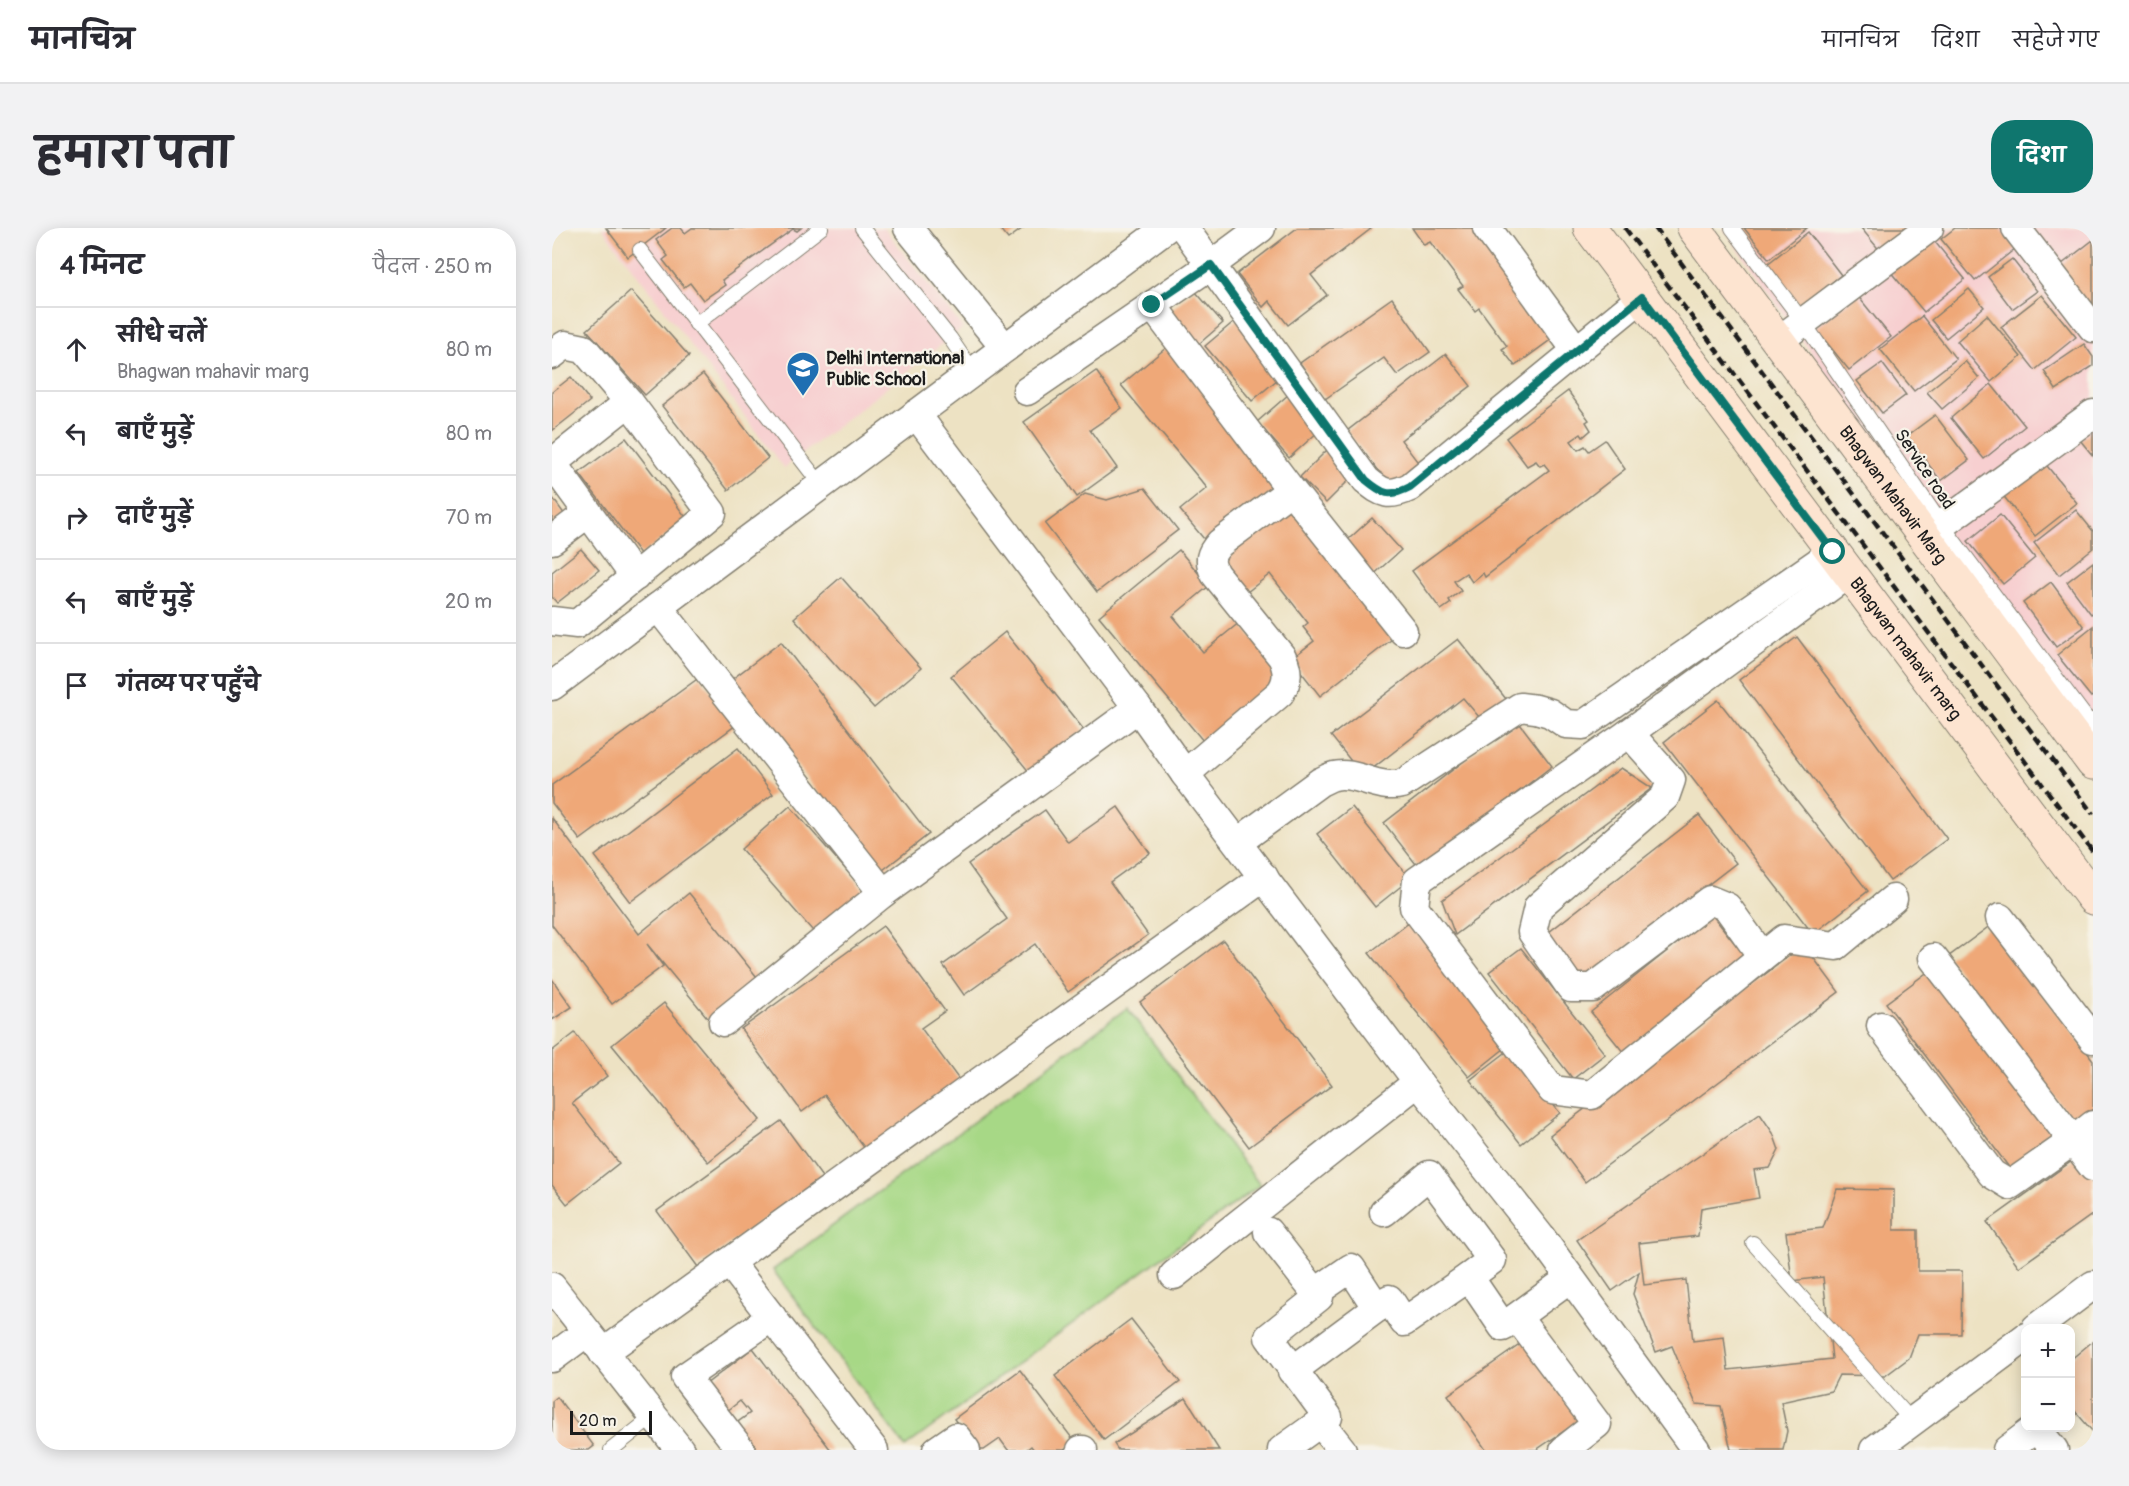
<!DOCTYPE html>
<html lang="hi">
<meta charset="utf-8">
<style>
body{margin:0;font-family:Pangolin,"Playpen Sans Deva",sans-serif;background:#f2f2f3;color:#2b2b33}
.controls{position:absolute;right:18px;bottom:18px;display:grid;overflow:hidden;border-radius:12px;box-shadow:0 3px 15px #0003}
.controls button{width:54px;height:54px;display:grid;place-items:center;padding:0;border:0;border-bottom:2px solid #e1e1e2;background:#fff;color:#2b2b33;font:30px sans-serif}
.scale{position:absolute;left:18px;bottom:15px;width:82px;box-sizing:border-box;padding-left:6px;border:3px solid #1c1c1c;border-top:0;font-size:16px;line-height:21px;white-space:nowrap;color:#1c1c1c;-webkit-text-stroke:4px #f7f3e8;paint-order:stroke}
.stop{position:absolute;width:18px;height:18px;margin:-14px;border:4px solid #0f766e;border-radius:50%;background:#fff}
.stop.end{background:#0f766e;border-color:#fff;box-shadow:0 2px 6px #0008}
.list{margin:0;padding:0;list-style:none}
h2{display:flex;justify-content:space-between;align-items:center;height:78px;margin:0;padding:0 24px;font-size:26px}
h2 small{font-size:20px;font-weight:400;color:#7c7c81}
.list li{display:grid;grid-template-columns:39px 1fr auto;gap:18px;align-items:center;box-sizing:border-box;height:84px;padding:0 24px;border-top:2px solid #e1e1e2}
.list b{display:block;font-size:22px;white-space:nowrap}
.list p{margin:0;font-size:20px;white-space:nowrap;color:#7c7c81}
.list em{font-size:20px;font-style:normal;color:#7c7c81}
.icon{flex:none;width:33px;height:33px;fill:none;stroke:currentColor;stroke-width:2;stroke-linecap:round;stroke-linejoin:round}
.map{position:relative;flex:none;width:1541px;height:1222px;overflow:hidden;border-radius:24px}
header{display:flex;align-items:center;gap:36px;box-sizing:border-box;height:84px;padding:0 30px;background:#fff;border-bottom:2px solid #e1e1e2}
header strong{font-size:28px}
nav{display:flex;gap:33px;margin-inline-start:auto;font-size:21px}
.intro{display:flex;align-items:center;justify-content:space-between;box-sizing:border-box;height:144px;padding:0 36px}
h1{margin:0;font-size:42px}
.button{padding:15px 27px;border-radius:24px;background:#0f766e;color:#fff;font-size:21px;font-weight:700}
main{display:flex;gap:36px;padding:0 36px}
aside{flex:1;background:#fff;border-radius:24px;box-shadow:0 3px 15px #0003}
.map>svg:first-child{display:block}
.built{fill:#f7cfd0}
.green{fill:#a7d886;stroke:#627a51;stroke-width:1.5}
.building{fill:#efa878}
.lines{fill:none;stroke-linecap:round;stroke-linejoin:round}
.service-casing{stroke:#847f70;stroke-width:16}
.minor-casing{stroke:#847f70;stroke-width:31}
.secondary-casing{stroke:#847f70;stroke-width:35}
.service{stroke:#fff;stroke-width:14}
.minor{stroke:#fff;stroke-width:28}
.secondary{stroke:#fde4d0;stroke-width:33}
.rail{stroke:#1c1c1c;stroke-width:4.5;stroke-dasharray:9 4.5;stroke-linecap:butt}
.route{stroke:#0f766e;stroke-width:8}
.labels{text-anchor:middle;stroke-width:4.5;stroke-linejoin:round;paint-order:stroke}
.poi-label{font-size:18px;font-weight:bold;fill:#1c1c1c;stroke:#f7f3e8;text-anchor:start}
.street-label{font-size:18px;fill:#1c1c1c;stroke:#f7f3e8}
</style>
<header>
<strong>मानचित्र</strong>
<nav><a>मानचित्र</a><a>दिशा</a><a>सहेजे गए</a></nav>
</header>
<div class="intro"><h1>हमारा पता</h1><a class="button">दिशा</a></div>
<main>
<aside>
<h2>4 मिनट<small>पैदल · 250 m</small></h2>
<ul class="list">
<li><svg class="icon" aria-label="ahead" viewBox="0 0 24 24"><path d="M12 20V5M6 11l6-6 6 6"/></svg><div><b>सीधे चलें</b><p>Bhagwan mahavir marg</p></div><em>80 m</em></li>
<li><svg class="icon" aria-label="left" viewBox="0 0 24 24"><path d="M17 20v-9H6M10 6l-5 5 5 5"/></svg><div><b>बाएँ मुड़ें</b></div><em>80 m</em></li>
<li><svg class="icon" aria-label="right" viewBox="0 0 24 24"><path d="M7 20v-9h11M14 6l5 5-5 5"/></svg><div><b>दाएँ मुड़ें</b></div><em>70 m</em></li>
<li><svg class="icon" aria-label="left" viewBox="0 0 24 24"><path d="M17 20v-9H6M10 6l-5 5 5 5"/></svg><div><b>बाएँ मुड़ें</b></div><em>20 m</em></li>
<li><svg class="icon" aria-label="arrive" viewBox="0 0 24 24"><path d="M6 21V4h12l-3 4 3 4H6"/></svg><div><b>गंतव्य पर पहुँचे</b></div></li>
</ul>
</aside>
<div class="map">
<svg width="1541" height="1222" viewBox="0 0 1541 1222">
<rect width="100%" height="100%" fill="#f7f3e8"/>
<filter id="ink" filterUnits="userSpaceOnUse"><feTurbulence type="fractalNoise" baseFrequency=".0167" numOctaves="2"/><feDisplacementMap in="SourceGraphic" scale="12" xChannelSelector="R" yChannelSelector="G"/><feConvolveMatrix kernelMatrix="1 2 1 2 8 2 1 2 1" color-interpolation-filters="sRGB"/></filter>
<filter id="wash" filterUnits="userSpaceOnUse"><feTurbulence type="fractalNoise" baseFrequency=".008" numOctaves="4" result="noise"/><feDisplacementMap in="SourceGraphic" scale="24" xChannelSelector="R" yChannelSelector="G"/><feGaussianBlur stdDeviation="1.35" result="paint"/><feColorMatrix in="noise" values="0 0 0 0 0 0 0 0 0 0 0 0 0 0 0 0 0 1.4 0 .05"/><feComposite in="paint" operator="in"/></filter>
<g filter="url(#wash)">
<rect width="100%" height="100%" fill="#ede2c3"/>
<!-- built -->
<g class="built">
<path d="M50,0H332L411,100L232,240Z"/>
<path d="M1171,0H1541V525Z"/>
</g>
<!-- green -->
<path class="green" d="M575,780L708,957L353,1219L221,1042Z"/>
<g id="blocks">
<!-- building -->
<g class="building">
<path d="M54,0H114L76,29Z"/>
<path d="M120,0H129L133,5L140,0H249L245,3L241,1L170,52L173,57L151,72L138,55L132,59L111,32L116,28L104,12Z"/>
<path d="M447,0H471L456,11Z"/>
<path d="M745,0H820L759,47L775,67L736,97L717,73L711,79L685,46Z"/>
<path d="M860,0H921L1001,110L963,138L950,121L955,118L927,80L923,83L906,61L911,58L878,14L872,17Z"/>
<path d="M1192,0H1255L1217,31Z"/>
<path d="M1309,0H1360L1329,24Z"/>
<path d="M1403,0H1448L1464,20L1423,53L1389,11Z"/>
<path d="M1256,4L1289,47L1248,80L1214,37Z"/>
<path d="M1379,9L1413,51L1372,84L1337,42Z"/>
<path d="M1541,12V84L1505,40Z"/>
<path d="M1460,31L1485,63L1460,81L1436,49Z"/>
<path d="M1417,61L1432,79L1394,110L1379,92Z"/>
<path d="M642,62L671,95L641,121L612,88Z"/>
<path d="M79,63L137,128L93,167L35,102Z"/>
<path d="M1305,67L1339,109L1297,142L1263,100Z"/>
<path d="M1490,67L1524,109L1483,142L1449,99Z"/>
<path d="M840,70L878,124L845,147L832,130L773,171L748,135Z"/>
<path d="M1435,87L1469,129L1439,154L1405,113Z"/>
<path d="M1370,88L1404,131L1362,163L1328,121Z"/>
<path d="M685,91L733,145L700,173L653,118Z"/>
<path d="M1532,116L1541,129V138L1504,162L1492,143Z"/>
<path d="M615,119L730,258L657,317L628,282L655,260L569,157Z"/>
<path d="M894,126L919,158L849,212L871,241L842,264L795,203Z"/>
<path d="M1413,133L1427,150L1390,181L1375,164Z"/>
<path d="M1330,135L1354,167L1330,185L1305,153Z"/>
<path d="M544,143L570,180L538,202L565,240L525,269L472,194Z"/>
<path d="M151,146L216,230L176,262L110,178Z"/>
<path d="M19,149L38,173L0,203V164Z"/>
<path d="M1439,156L1473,198L1432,231L1399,190Z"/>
<path d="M1016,163L1037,192L1034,194L1039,202L1031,209L1029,206L1019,213L1026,222L1033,218L1037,223L1053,212L1073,241L933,349L931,345L920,354L914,345L902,353L909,363L897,372L899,375L889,382L860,343L997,242L992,236L988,238L984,233L975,238L954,210Z"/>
<path d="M737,166L768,202L737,230L705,194Z"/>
<path d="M1383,187L1417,232L1389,253L1355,208Z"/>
<path d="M1541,201V228L1528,212Z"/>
<path d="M74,210L136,292L89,327L27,245Z"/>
<path d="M778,219L804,245L774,275L748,249Z"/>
<path d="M1491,233L1525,275L1483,308L1450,266Z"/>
<path d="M593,260L626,302L545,364L493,296L533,266L555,272Z"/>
<path d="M0,269L13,287L0,297Z"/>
<path d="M736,272L844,408L768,468L739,431L762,413L751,399L756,395L718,346L690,368L660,331Z"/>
<path d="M1524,282L1541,303V320L1507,347L1482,315Z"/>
<path d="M1448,287L1483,330L1451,356L1416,313Z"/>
<path d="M820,290L849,322L818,350L789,318Z"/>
<path d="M29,321L47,342L5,375L0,369V344Z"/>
<path d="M627,322L657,358L621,388L651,424L688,394L732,448L652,514L547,388Z"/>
<path d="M1541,334V385L1539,386L1515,354Z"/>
<path d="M289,349L369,440L322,480L242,390Z"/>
<path d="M1499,354L1532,399L1504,419L1471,375Z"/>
<path d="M1541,398V468L1539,469L1505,427Z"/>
<path d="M453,404L532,502L478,545L399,448Z"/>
<path d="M1245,409L1395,611L1338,653L1187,452Z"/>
<path d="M906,411L958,476L933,496L911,470L811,548L779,508Z"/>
<path d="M229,414L377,606L327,645L179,452Z"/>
<path d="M148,449L184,497L28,612L0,575V557Z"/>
<path d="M1166,472L1316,663L1261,706L1112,514Z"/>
<path d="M965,492L1000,538L867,640L832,595Z"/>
<path d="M186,520L221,566L78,674L43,628Z"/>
<path d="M1069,540L1100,560L903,707L890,672Z"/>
<path d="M238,578L316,667L267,710L189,621Z"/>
<path d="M566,579L598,625L558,654L596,707L516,764L483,716L412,767L391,737L455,691L416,636L493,582L516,614Z"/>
<path d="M800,579L858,651L823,679L765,606Z"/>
<path d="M1147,587L1184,635L1029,755L992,708Z"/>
<path d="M0,590L87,706L137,665L209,754L159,794L95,716L111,738L60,776L0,697Z"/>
<path d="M1160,687L1193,728L1072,825L1039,784Z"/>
<path d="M858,693L958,816L917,849L817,725Z"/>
<path d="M1439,697L1541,832V881L1522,895L1396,729Z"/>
<path d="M331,698L393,783L369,800L408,853L314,922L273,867L250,884L189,801Z"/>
<path d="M671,712L780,857L697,919L588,774Z"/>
<path d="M1252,717L1287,764L1033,954L998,907Z"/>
<path d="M969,720L1053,826L1021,851L937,744Z"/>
<path d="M1381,740L1509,911L1462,946L1334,775Z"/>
<path d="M0,751L20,779L0,792Z"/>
<path d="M112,775L208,892L156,934L60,817Z"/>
<path d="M23,805L55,848L20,875L67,935L15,976L0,957V823Z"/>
<path d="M957,822L1008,885L969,916L918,852Z"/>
<path d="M1208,886L1221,905L1227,922L1218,940L1202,942L1207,970L1149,980L1146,1008L1087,1015L1092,1057L1134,1052L1141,1113L1172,1109L1176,1142L1280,1131L1271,1049L1240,1053L1234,1004L1271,1000L1285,961L1342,962V1002H1366V1043H1410L1409,1106H1366L1357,1130L1333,1148L1287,1147L1279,1163L1229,1174L1235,1203L1231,1222H1179L1169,1178L1144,1176L1120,1118L1104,1124L1081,1066L1087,1044L1060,1063L1025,1012Z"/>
<path d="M229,893L270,949L146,1039L105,983Z"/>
<path d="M1527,928L1541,948V986L1467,1039L1435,994Z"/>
<path d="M579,1091L628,1154L552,1212L503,1148Z"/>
<path d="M976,1111L1031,1190L984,1222H934L896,1167Z"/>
<path d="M1541,1113V1204L1523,1183L1518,1187V1132Z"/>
<path d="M201,1120L279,1222H197L179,1199L198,1185L188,1173L170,1187L149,1160Z"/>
<path d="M468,1142L523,1214L512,1222H482L479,1218L474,1222H456L448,1211L432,1222H426L402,1191Z"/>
<path d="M5,1169L42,1218L37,1222H0V1173Z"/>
<path d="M634,1170L667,1222H566L562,1216Z"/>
</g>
</g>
</g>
<g filter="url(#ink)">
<use href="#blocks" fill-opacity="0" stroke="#847f70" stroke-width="1.5"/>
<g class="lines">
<!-- service casing -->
<g class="service-casing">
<g id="service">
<path d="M310,0L398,110L421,144"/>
<path d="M1180,0L1252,95L1390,297L1541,499"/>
<path d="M88,22L269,257"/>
<path d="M144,96L269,0"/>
<path d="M1201,1015L1360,1193"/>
<path d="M59,1222L102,1188"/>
</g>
</g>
<!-- minor casing -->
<g class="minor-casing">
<g id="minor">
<path d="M356,0L453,120"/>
<path d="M632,0L814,252C831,266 837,269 858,259L1090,69"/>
<path d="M935,0L1024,122"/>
<path d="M1464,0L1541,100"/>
<path d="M600,77L739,262L851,403"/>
<path d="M1226,113L1377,0"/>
<path d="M0,127L13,117L32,121L77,174L160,285L25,396L0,393"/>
<path d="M475,163L659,37L709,0"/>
<path d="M77,174L0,235L83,349"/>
<path d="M364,186L586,480L633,546L866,854L988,1008L1144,1222"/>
<path d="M1373,309L1541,186"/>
<path d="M0,312L36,285"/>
<path d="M1297,345L1077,505L865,653L862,679L1000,862L1040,867L1232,711L1284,718L1341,671"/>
<path d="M106,379L331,665"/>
<path d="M0,458L614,0"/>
<path d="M1077,505L1119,552L1113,569L986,679L980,704L1019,760H1041L1158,672L1175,679L1210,728"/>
<path d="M1524,512L1541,499"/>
<path d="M633,546L728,465C737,452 736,442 730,429L663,346C656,332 658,326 668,315L739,262"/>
<path d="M686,614L768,554C773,552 777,549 782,548C803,542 825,562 850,556L968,479L984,481L998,485L1014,496L1031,497L1281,324"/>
<path d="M1448,690L1541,811"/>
<path d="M1381,730L1541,939"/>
<path d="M171,794L331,665L586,480"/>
<path d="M1329,798L1440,946L1458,957L1521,913L1541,897"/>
<path d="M832,984L877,947L940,1032L917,1049"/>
<path d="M716,1004L767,1069L717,1109L776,1189L730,1222"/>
<path d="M177,1034L322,1222"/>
<path d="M622,1047L866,854"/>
<path d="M0,1059L128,1222"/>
<path d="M764,1064L799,1040L825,1080"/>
<path d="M965,1089L1045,1196L1012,1222"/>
<path d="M1484,1100L1541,1057"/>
<path d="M51,1125L712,649"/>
<path d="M0,1130L35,1104"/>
<path d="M740,1143L837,1071L852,1094L917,1049L951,1099L1018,1050"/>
<path d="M768,1194L790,1222"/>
<path d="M1484,1200L1502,1222"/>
<path d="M189,1222L133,1149L220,1089"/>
<path d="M385,1222L404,1209L414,1222"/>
<path d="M529,1222H531"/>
<path d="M1322,1222L1474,1109"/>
<path d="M1455,1222L1484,1200"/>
</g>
</g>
<!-- secondary casing -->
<g class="secondary-casing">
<g id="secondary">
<path id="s1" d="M1038,0L1541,670"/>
<path id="s2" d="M1142,0L1541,535"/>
</g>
</g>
<!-- service -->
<use href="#service" class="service"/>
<!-- minor -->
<use href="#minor" class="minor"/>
<!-- secondary -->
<use href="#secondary" class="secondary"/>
<!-- rail -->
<g class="rail">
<path d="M1073,0L1541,624"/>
<path d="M1103,0L1541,586"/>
</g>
</g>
</g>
<g class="lines" filter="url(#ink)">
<!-- route -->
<path class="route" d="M600,77L659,37L814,252C831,266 837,270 858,259L1090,69L1281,324"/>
</g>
<!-- icons -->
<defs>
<g id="school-pin" transform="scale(1.725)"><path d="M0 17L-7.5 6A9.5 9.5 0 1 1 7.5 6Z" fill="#1f6fb2" stroke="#f7f3e8"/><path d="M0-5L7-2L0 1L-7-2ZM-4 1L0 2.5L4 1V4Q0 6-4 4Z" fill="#fff"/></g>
</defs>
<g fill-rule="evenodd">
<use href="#school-pin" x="251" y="140"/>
</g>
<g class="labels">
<!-- poi labels -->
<g class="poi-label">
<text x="274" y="136">Delhi International<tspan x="274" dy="21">Public School</tspan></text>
</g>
<!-- street labels -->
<g class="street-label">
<text transform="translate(1373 241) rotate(56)" y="6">Service road</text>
<text dy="6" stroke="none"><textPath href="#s2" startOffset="333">Bhagwan Mahavir Marg</textPath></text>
<text dy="6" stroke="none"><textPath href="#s1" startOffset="526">Bhagwan mahavir marg</textPath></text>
</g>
</g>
</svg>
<div class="controls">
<button>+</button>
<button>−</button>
</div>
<div class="scale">20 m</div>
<div class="stop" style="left:1281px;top:324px"></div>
<div class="stop end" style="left:600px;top:77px"></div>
</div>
</main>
